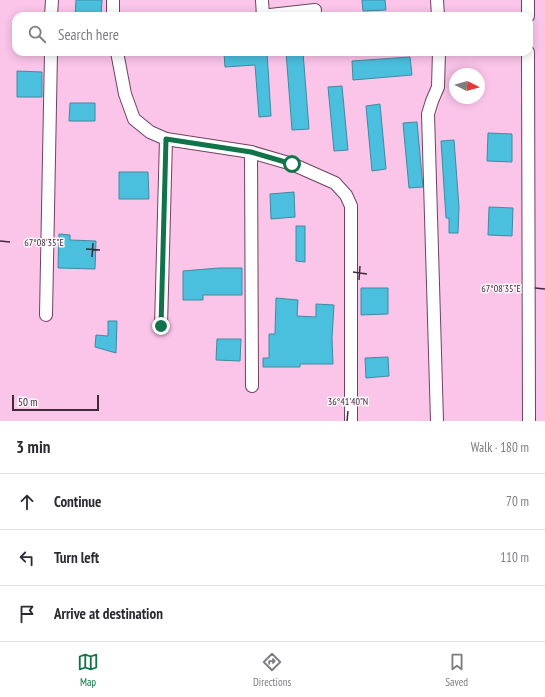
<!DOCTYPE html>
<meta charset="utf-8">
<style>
body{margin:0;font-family:"PT Sans Narrow",sans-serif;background:#f7f7f7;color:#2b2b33}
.compass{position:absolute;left:449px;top:68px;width:36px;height:36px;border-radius:50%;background:#fff;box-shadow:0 2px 10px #0003;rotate:95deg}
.scale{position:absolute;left:12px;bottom:10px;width:87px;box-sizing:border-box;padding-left:4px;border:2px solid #412b3a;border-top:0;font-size:11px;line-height:14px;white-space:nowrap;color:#412b3a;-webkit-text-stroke:3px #fcf6fa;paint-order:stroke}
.stop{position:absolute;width:12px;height:12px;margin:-9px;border:3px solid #10734a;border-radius:50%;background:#fff}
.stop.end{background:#10734a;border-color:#fff;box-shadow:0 1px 4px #0008}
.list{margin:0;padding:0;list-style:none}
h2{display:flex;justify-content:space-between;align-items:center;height:52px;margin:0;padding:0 16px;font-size:17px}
h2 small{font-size:13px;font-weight:400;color:#7c7c81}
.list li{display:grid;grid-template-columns:26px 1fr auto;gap:12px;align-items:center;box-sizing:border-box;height:56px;padding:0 16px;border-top:1px solid #e1e1e2}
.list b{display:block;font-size:15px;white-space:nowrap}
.list em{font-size:13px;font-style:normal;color:#7c7c81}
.icon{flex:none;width:22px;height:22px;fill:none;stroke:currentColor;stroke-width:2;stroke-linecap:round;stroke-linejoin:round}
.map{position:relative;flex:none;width:545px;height:421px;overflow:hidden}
.search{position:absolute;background:#fff;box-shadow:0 2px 10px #0003;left:12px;right:12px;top:12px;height:44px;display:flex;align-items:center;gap:10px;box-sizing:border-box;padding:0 14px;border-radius:12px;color:#7c7c81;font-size:15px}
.sheet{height:220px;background:#fff}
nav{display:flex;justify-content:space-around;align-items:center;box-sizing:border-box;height:56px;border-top:1px solid #e1e1e2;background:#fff;font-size:11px;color:#7c7c81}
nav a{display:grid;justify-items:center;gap:2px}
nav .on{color:#10734a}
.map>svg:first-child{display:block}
.building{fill:#4bbfde;stroke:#418a9f}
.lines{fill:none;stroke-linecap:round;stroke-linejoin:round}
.street-casing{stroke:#704262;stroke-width:14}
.street{stroke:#fff;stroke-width:12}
.route{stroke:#10734a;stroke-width:5}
.ticks{fill:none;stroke:#412b3a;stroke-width:1.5}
.ticks-label{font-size:10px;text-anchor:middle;fill:#412b3a;stroke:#fcf6fa;stroke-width:3;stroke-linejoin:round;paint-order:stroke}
</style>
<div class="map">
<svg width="545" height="421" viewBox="0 0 545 421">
<rect width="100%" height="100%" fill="#fbc4e9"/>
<!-- building -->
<g class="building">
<path d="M76,0H102L101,16H75Z"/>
<path d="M362,0H385L386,10L363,11Z"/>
<path d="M234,52H267L271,116L259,117L255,65L225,67L224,53Z"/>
<path d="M286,52H303L309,129L292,130Z"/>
<path d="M410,57L412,75L353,80L352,61Z"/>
<path d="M17,71L42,72V97H17Z"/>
<path d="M342,86L348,150L334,151L328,87Z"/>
<path d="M70,103H95V121H69Z"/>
<path d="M380,104L386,169L372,171L366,106Z"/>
<path d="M417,122L423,187L409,188L403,123Z"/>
<path d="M488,133L512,134V162L487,161Z"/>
<path d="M454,140L459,207L458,233H449V218H446L441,141Z"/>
<path d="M119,172H148L149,199H119Z"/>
<path d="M294,192L295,217L271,219L270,194Z"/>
<path d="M489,207L513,208L512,236L488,235Z"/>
<path d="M296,226H305V262L296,261Z"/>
<path d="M59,234L70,235V240L96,241L95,269L58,268Z"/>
<path d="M219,268H242V295H203V300H183V271Z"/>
<path d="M361,288H388V314L361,315Z"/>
<path d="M276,298L298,300L297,316L316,317V304L334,305L332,338L333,364H300V367H263V358H269V334H275Z"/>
<path d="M108,321H117L116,353L95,347L96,335L108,336Z"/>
<path d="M217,339H241L240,361L216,360Z"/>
<path d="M388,357L389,376L366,378L365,358Z"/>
</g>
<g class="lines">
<!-- street casing -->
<g class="street-casing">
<g id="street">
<path d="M262,0L263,16"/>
<path d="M437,0L438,16"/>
<path d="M528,0V16"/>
<path d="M51,16L52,0"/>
<path d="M113,16V0"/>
<path d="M261,16L315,10"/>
<path d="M117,52L125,94L134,119L150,132L166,139L251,152L292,164L335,183L346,195L351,206V421"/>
<path d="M528,52L529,421"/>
<path d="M251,152L252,386"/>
<path d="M46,315L51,52"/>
<path d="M161,326L166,139"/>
<path d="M437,421L428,114L432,101L438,87L439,52"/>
</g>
</g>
<!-- street -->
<use href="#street" class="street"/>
</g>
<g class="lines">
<!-- route -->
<path class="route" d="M161,326L166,139L251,152L292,164"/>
</g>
<!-- ticks -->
<path class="ticks" d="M0,241L10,242M86,249L100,250M92,257L93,243M353,272L367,274M359,280L360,266M535,288L545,289M347,421L348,411"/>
<g class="ticks-label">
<text x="44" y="246">67°08'35"E</text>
<text x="501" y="292">67°08'35"E</text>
<text x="348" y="405">36°41'40"N</text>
</g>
</svg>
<svg class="compass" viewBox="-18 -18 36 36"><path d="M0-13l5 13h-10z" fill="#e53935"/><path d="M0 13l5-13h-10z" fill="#7c7c81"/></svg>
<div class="scale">50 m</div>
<div class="stop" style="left:292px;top:164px"></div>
<div class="stop end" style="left:161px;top:326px"></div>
<div class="search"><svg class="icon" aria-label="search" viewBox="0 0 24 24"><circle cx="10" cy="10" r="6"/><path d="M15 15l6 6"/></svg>Search here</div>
</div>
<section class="sheet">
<h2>3 min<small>Walk · 180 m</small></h2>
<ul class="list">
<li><svg class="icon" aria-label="ahead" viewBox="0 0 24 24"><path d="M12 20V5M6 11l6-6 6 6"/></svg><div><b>Continue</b></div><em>70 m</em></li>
<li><svg class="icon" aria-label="left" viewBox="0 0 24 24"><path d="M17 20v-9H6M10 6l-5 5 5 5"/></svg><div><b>Turn left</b></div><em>110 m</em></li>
<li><svg class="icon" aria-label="arrive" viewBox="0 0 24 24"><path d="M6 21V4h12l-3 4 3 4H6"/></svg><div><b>Arrive at destination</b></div></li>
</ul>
</section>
<nav>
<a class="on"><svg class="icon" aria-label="map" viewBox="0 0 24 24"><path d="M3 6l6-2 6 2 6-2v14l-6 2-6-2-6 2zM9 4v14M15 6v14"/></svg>Map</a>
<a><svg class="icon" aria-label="directions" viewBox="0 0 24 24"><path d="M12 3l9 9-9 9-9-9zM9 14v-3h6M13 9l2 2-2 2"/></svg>Directions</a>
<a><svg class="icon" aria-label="saved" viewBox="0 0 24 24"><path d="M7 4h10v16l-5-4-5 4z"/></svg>Saved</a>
</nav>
